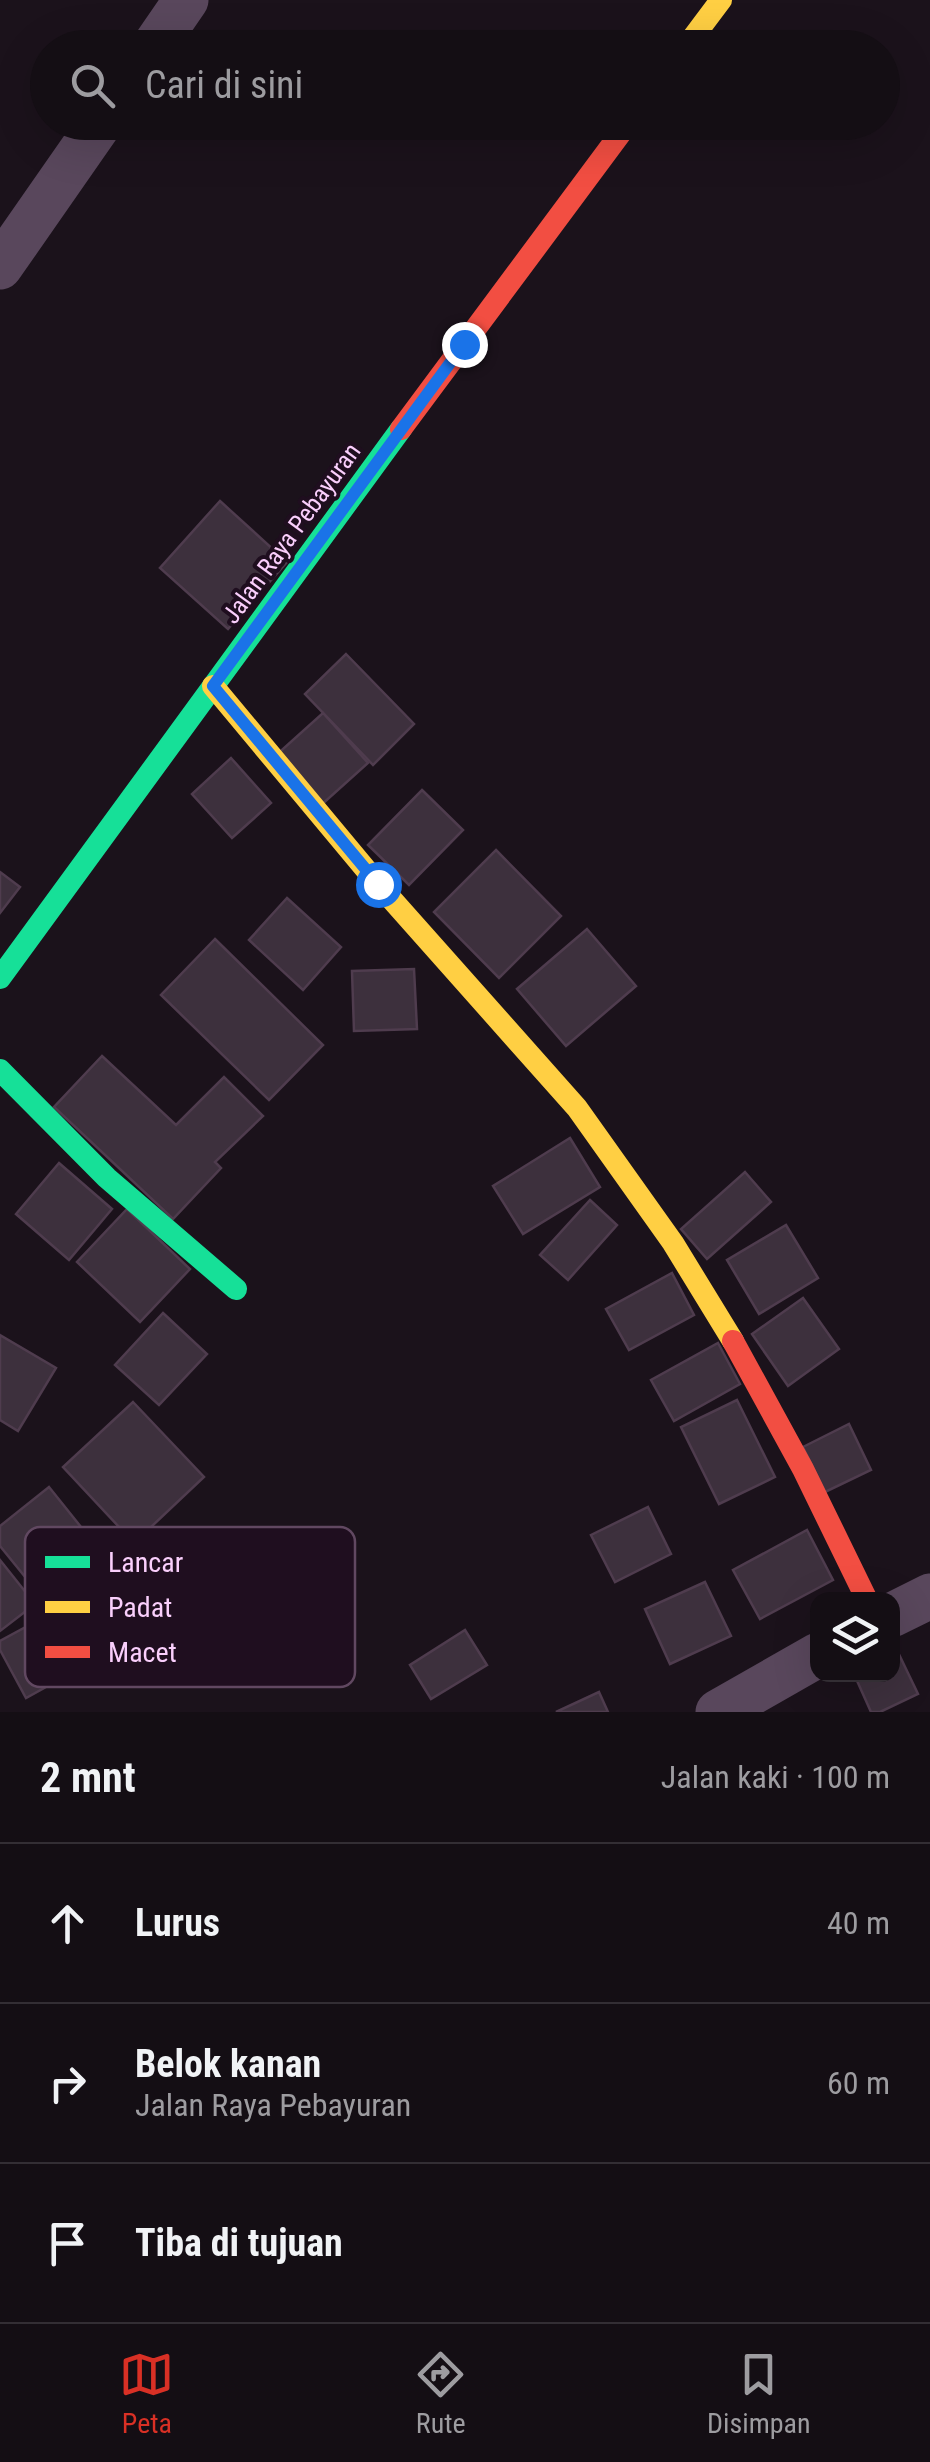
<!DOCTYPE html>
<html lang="id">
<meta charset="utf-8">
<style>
body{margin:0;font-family:"Roboto Condensed",sans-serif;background:#211c22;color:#f1f3f6}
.controls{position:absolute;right:30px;bottom:30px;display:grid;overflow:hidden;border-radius:20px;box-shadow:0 10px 40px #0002}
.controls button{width:90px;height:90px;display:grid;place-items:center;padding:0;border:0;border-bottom:2px solid #332e34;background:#140e14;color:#f1f3f6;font:50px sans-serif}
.stop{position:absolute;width:30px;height:30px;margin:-22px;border:8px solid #1a73e8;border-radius:50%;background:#fff}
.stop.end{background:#1a73e8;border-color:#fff;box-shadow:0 2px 10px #0008}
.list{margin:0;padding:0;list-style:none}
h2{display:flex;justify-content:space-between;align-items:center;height:130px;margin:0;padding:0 40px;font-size:42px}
h2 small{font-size:32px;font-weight:400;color:#9d9ca0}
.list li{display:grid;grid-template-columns:65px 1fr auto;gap:30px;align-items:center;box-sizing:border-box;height:160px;padding:0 40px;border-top:2px solid #332e34}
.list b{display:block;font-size:38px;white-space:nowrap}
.list p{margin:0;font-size:32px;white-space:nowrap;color:#9d9ca0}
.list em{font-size:32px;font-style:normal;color:#9d9ca0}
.icon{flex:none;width:55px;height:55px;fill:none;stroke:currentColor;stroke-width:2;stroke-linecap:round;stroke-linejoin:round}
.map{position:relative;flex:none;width:930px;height:1712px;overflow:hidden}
.search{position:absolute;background:#140e14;box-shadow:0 10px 40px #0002;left:30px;right:30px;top:30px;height:110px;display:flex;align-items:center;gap:25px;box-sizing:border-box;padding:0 35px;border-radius:55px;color:#9d9ca0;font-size:38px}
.sheet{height:610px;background:#140e14}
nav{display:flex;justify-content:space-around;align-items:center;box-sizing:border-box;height:140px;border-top:2px solid #332e34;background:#140e14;font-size:28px;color:#9d9ca0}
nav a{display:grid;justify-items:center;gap:5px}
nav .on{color:#d93025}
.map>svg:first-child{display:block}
.building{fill:#3d303d;stroke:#4f3c4e;stroke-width:2.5}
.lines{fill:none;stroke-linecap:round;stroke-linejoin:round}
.street{stroke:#59475c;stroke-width:45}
.fast{stroke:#16e098;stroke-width:22}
.slow{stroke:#ffcf43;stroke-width:22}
.jam{stroke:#f24e42;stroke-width:22}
.route{stroke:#1a73e8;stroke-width:12}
.labels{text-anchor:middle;stroke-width:8;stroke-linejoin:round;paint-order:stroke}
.street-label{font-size:25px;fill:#facffc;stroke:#1f0e1f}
.key{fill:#1f0e1f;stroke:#614861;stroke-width:2.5}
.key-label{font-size:28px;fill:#facffc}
</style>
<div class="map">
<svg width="930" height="1712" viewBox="0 0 930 1712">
<rect width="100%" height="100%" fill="#1b121b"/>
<!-- building -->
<g class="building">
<path d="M220,501L287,562L228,629L160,568Z"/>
<path d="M346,654L414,724L373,765L305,694Z"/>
<path d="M323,713L368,763L319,807L274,757Z"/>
<path d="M231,758L271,803L232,838L192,794Z"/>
<path d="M422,790L463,830L409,885L368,845Z"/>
<path d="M496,850L561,916L499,978L434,912Z"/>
<path d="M0,872L20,887L0,913Z"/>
<path d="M287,898L341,947L303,990L249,940Z"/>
<path d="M587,929L636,986L566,1046L517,989Z"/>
<path d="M215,939L323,1045L269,1100L161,995Z"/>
<path d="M414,969L417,1029L354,1031L352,971Z"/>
<path d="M102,1056L176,1125L224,1077L263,1116L215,1162L221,1168L173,1219L54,1107Z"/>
<path d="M570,1138L600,1187L523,1234L493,1186Z"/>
<path d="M59,1163L112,1209L69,1260L16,1214Z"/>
<path d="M745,1172L771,1202L707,1259L681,1229Z"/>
<path d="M590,1200L617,1225L568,1280L540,1255Z"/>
<path d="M127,1209L190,1269L140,1322L77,1262Z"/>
<path d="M786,1225L818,1278L759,1314L727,1260Z"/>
<path d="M672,1273L694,1315L629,1350L606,1309Z"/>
<path d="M803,1298L839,1349L788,1386L752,1334Z"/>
<path d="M163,1313L207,1354L159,1405L115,1365Z"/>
<path d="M0,1335L56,1368L18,1431L0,1420Z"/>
<path d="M718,1343L740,1384L674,1421L651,1380Z"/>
<path d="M737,1400L775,1477L719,1504L681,1427Z"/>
<path d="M133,1402L204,1477L134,1543L63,1467Z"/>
<path d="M849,1424L871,1470L825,1492L803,1447Z"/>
<path d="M49,1487L101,1552L43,1599L0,1546V1526Z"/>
<path d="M648,1507L671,1554L615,1582L591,1535Z"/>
<path d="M807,1530L833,1580L760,1619L733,1570Z"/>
<path d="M0,1560L35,1604L0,1631Z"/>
<path d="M705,1582L731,1636L670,1664L645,1609Z"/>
<path d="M35,1622L64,1677L26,1698L0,1650V1641Z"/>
<path d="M465,1630L487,1665L431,1699L410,1665Z"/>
<path d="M895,1646L918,1694L880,1712H871L854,1674H892V1647Z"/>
<path d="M599,1692L608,1712H556Z"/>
</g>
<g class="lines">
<!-- street -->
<g class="street">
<path d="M153,48L186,0"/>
<path d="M0,267L101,122"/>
<path d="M892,1615L930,1596"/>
<path d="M718,1712L818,1655"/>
</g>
<!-- fast -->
<g class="fast">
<path d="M0,978L401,429"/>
<path d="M0,1070L107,1178L236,1289"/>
</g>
<!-- slow -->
<g class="slow">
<path d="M685,48L721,0"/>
<path d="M213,686L378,884L577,1108L673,1243L733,1341"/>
</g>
<!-- jam -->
<g class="jam">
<path d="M401,429L629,122"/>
<path d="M733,1341L803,1469L867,1600"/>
</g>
</g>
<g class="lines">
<!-- route -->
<path class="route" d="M378,884L213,686L464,344"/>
</g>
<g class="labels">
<!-- street labels -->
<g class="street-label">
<text transform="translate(291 533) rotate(-54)" y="9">Jalan Raya Pebayuran</text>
</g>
</g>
<!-- legend -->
<rect x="25" y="1527" width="330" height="160" rx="15" class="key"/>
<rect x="45" y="1556" width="45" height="12" fill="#16e098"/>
<rect x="45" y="1601" width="45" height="12" fill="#ffcf43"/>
<rect x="45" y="1646" width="45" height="12" fill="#f24e42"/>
<g class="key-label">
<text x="108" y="1572">Lancar</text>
<text x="108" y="1617">Padat</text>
<text x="108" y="1662">Macet</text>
</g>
</svg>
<div class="controls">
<button><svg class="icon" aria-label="layers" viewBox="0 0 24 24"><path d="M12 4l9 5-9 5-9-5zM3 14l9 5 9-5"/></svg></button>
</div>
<div class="stop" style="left:378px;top:884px"></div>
<div class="stop end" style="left:464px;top:344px"></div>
<div class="search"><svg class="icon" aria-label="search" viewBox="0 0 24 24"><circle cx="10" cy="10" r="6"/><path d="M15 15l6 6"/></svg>Cari di sini</div>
</div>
<section class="sheet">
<h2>2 mnt<small>Jalan kaki · 100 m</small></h2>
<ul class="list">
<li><svg class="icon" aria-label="ahead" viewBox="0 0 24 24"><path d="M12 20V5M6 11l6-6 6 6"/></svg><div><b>Lurus</b></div><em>40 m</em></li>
<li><svg class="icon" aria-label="right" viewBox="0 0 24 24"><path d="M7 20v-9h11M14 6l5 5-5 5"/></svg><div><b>Belok kanan</b><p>Jalan Raya Pebayuran</p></div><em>60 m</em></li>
<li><svg class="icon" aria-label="arrive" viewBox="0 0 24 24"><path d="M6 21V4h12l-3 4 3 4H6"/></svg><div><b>Tiba di tujuan</b></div></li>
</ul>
</section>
<nav>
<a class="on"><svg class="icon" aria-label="map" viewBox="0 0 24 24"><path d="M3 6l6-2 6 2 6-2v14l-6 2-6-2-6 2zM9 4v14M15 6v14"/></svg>Peta</a>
<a><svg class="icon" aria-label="directions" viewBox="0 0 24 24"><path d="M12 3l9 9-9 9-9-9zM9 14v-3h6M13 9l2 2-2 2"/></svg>Rute</a>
<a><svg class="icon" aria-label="saved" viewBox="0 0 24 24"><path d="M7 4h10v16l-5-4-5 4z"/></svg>Disimpan</a>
</nav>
